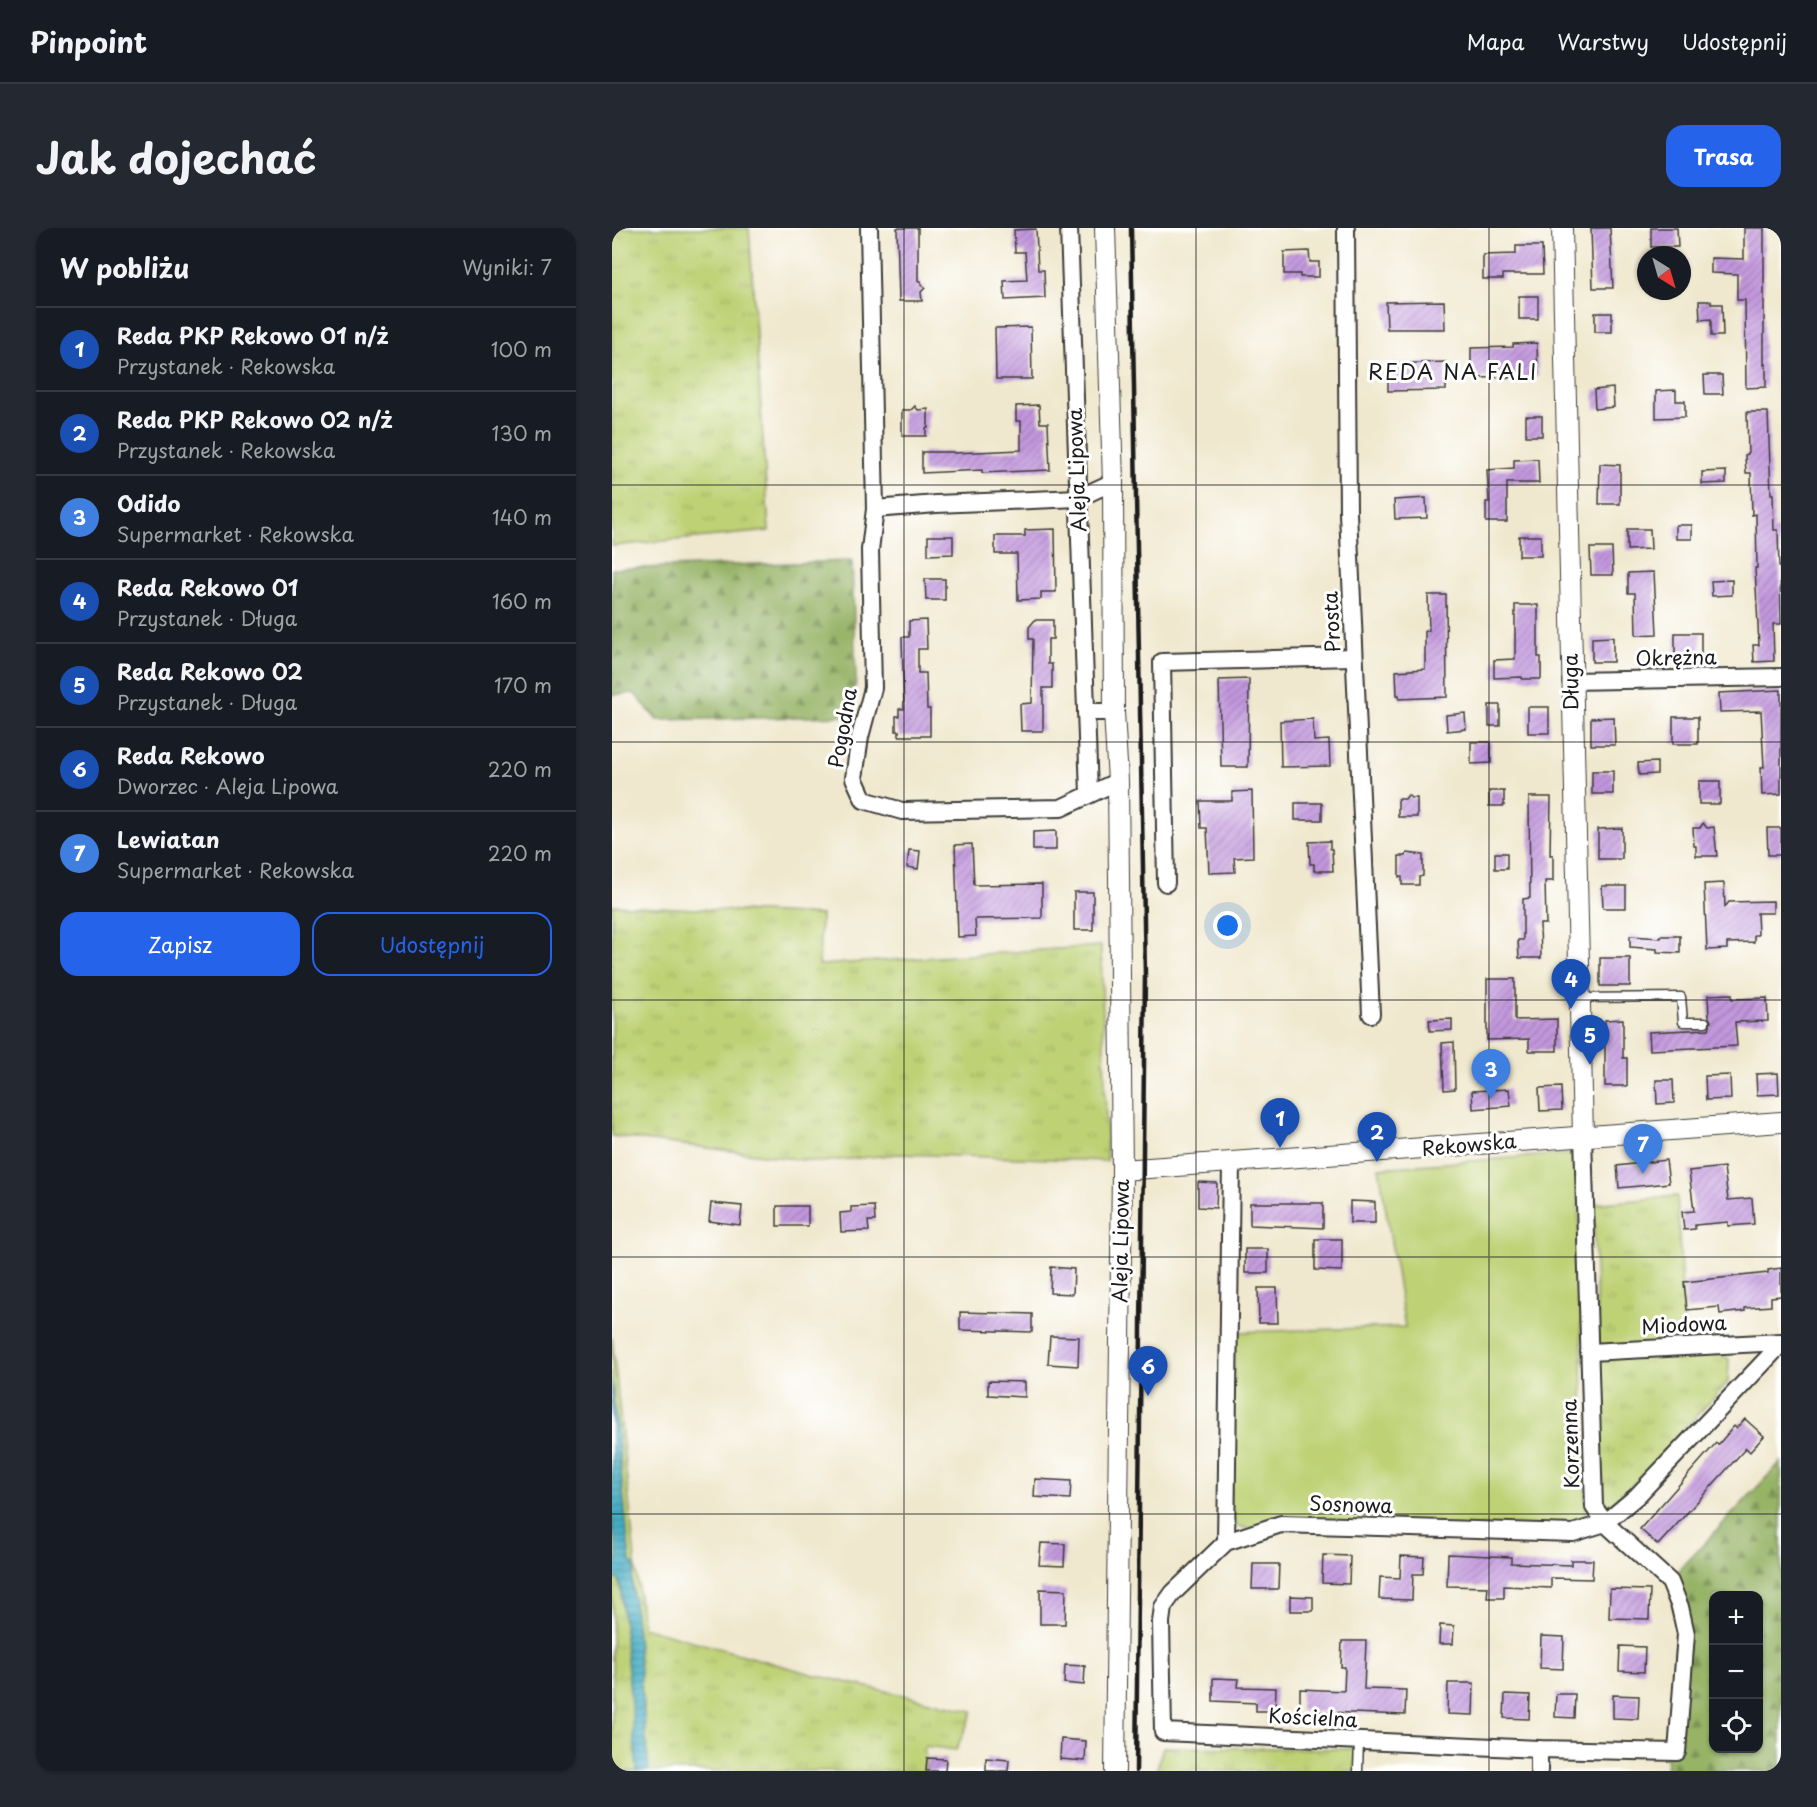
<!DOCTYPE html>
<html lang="pl">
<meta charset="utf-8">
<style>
body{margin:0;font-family:"Playpen Sans",sans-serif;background:#242831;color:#f1f3f6}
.controls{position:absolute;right:18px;bottom:18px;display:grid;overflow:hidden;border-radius:12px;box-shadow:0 2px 4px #0004}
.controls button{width:54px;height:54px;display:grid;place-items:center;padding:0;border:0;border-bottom:2px solid #363941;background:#171b24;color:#f1f3f6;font:30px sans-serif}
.compass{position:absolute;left:1025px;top:18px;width:54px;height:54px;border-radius:50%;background:#171b24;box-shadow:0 2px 4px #0004;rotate:143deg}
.you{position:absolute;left:616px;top:698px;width:21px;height:21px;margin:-15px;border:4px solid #fff;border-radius:50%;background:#1a73e8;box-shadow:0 0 0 9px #1a73e833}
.badge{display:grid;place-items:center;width:39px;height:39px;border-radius:50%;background:#2563eb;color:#fff;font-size:20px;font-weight:700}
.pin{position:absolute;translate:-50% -50px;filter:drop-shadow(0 2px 3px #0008)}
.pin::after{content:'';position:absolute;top:32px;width:21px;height:18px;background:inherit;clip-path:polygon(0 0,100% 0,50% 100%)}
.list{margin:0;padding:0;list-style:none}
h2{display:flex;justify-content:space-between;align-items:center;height:78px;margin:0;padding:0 24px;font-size:26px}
h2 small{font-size:20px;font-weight:400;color:#9ea1a6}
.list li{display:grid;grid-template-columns:39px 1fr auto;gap:18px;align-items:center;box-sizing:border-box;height:84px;padding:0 24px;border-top:2px solid #363941}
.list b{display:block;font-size:22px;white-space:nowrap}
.list p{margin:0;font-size:20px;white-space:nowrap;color:#9ea1a6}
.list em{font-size:20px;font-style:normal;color:#9ea1a6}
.actions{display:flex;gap:12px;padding:18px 24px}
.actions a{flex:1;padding:14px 0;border:2px solid #2563eb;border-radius:18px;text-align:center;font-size:21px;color:#2563eb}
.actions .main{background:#2563eb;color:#fff}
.icon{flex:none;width:33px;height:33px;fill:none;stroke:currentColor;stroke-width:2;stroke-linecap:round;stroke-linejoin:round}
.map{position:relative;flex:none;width:1169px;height:1543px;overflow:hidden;border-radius:18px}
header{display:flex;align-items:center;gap:36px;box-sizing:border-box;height:84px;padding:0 30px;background:#171b24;border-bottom:2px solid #363941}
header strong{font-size:28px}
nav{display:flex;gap:33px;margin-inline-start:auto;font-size:21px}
.intro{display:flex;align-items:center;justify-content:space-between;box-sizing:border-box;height:144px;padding:0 36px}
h1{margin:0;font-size:42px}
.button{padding:15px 27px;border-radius:18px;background:#2563eb;color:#fff;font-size:21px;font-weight:700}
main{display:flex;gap:36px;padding:0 36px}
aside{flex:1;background:#171b24;border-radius:18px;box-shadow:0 2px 4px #0004}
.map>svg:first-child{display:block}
.grass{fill:url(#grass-tufts);stroke:#6d7648;stroke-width:1.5}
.forest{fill:url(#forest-firs);stroke:#596841;stroke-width:1.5;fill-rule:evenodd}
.park{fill:#bed175;stroke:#6d7648;stroke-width:1.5}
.water{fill:url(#water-rules);stroke:#306470;stroke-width:1.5}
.building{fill:url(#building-hatch)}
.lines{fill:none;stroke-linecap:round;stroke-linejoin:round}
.service-casing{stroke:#3c3b37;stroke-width:11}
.minor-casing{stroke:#3c3b37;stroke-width:20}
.tertiary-casing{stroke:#3c3b37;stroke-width:22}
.service{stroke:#fff;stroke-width:8}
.minor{stroke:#fff;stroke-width:16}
.tertiary{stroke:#fff;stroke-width:20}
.rail{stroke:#1c1c1c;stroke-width:4.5}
.grid{fill:none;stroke:#1c1c1c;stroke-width:1.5;stroke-opacity:0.55}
.labels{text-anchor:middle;stroke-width:6;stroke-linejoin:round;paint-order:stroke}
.street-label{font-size:20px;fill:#1c1c1c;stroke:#fff}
.neighbourhood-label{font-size:21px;letter-spacing:1.5px;fill:#1c1c1c;stroke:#fff}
</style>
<header>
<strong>Pinpoint</strong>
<nav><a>Mapa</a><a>Warstwy</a><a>Udostępnij</a></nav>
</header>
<div class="intro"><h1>Jak dojechać</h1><a class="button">Trasa</a></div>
<main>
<aside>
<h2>W pobliżu<small>Wyniki: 7</small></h2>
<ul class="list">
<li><span class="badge" style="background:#1a4fb4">1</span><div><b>Reda PKP Rekowo 01 n/ż</b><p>Przystanek · Rekowska</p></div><em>100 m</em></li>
<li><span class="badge" style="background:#1a4fb4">2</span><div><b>Reda PKP Rekowo 02 n/ż</b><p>Przystanek · Rekowska</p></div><em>130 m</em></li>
<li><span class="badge" style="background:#3f7fe0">3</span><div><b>Odido</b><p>Supermarket · Rekowska</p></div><em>140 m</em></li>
<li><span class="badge" style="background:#1a4fb4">4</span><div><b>Reda Rekowo 01</b><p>Przystanek · Długa</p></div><em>160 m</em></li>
<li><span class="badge" style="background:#1a4fb4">5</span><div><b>Reda Rekowo 02</b><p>Przystanek · Długa</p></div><em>170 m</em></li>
<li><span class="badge" style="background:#1a4fb4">6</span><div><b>Reda Rekowo</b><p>Dworzec · Aleja Lipowa</p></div><em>220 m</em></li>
<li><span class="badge" style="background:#3f7fe0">7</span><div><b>Lewiatan</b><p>Supermarket · Rekowska</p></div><em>220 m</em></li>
</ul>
<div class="actions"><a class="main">Zapisz</a><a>Udostępnij</a></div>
</aside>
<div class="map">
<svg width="1169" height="1543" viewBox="0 0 1169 1543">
<defs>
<pattern id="grass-tufts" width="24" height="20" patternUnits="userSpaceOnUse" patternTransform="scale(1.5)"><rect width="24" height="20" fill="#bed175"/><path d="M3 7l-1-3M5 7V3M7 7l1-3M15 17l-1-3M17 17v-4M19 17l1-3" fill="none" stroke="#a3b365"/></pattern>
<pattern id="forest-firs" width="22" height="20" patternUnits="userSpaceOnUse" patternTransform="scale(1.5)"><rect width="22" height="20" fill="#96b366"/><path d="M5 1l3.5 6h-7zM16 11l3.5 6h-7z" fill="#7a9153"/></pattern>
<pattern id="water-rules" width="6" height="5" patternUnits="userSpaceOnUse" patternTransform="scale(1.5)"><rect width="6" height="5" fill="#44adc3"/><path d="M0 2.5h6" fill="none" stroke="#388c9e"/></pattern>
<pattern id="building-hatch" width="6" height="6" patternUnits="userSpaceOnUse" patternTransform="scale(1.5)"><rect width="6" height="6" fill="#c398de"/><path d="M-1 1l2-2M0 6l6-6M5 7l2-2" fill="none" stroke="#9e7bb3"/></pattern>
</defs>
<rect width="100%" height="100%" fill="#fff"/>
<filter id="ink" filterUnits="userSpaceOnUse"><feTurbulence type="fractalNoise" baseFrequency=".0167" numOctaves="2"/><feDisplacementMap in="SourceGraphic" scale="12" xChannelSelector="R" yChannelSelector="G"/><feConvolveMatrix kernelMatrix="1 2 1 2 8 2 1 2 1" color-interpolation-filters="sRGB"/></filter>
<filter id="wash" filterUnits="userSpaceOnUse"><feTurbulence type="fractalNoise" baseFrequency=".008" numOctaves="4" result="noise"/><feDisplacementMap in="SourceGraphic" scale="24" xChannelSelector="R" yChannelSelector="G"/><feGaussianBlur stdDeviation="1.35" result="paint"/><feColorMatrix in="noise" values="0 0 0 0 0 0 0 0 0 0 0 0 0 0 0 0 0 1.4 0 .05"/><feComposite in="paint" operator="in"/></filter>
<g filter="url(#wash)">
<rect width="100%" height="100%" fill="#f0e8ce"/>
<!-- grass -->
<g class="grass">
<path d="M0,0H137L157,303L0,318Z"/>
<path d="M0,677L209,687L207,737L489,718L495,933L287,926L208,934L0,908Z"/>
<path d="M1065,968L1073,1123L1098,1120L1117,1131L1116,1154L1005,1274L996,1277L991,1270L981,976Z"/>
<path d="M0,1109L30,1399L203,1447L361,1483L344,1522L313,1518V1543H0Z"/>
<path d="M551,1519L744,1521L743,1543H544Z"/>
</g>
<!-- forest -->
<g class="forest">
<path d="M240,333L244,455L234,488L45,492L22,465L0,467V341Z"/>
<path d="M1169,1234V1543H1054L1065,1403L1057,1353ZM1102,1368H1146V1520H1102Z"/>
</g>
<!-- park -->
<path class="park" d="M965,925L974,1285L969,1293L961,1297L639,1301L625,1298L617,1289L623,1104L793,1099L767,940Z"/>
<!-- water -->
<path class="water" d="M0,1152L18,1333L23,1338L20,1352L37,1543H25L8,1355L6,1351L0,1352V1337L6,1331L0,1291Z"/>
<g id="blocks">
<!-- building -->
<g class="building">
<path d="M285,0H306V53H309V57L313,60L309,64L310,73H287Z"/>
<path d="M979,0H998L1001,60H981Z"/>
<path d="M1039,0H1065L1066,19H1039Z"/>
<path d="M1132,0H1152V137L1154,136V159L1134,160L1133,72H1125V46L1099,45V30L1132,31Z"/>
<path d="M424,1L426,42H432L433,70L393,72L392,53L415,52L413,24H403L402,2Z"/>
<path d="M904,18H930L931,46H891V51H871V27L904,26Z"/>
<path d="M697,23L698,34H707V49H688V46H672V24Z"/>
<rect x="907" y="68" width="19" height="23"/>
<path d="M832,73L833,101H775L774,74Z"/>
<path d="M1087,73H1099V76H1110L1111,108H1099V91L1088,92Z"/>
<rect x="983" y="85" width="17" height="19"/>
<path d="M419,99L420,151H384L383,100Z"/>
<path d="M925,115L926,149L859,150V120L901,119V116Z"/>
<path d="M834,134V162L776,163V136Z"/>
<path d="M1092,147H1110L1111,166H1093Z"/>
<path d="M1001,160L1002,179L983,181L982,162Z"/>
<path d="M1064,162V173H1073V189L1044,190V163Z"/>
<path d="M427,177L428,195H436L438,242L370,245V242L310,245V224H341L342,225L409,222V193H404V178Z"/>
<path d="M303,178L306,182L316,181V200H314V208H290V182H299Z"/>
<path d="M1135,184H1156L1159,266H1161L1162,302H1166L1167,339H1168L1169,396H1161L1162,433L1142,434L1141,417H1147L1143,340H1145L1144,286L1140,287L1139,245H1134L1133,227L1136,226Z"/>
<rect x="914" y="188" width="16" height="20"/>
<path d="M926,231L927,255H895V294H874V274H877L875,242L902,240V232Z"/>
<path d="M988,236L1008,237V276H987Z"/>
<path d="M1114,243V255L1090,256V244Z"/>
<path d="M814,270L815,290L783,291L782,272Z"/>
<rect x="1064" y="297" width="16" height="14"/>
<path d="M443,301L444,364H429V371L406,372L405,326H383V308H413V302Z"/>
<path d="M1015,301H1038L1039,321L1015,322Z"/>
<path d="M316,308H341V326L316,327Z"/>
<rect x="907" y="308" width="22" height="20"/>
<path d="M978,320H1000L1001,347H979Z"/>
<path d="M1042,344L1045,406L1024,407L1023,365H1016V345Z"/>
<path d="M313,351H333V372H314Z"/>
<path d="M1120,352V367L1100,368L1099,353Z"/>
<path d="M816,367H834L835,469L787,471V467H785L784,443L813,441V403H817Z"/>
<path d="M903,377H926V429H929V451H910V449L882,450V432L903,431Z"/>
<path d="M314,392L315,421H306V445H314L315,481H318V508H287V503H284V488H287V481H292L290,409H297V393Z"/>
<path d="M423,392H441V411H436V436H440V460H431V503H409L408,476L420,475L421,411H417V399Z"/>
<path d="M1063,405H1089V431L1063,432Z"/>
<path d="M1001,409V434H980V410Z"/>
<path d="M637,451L636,539H609L607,452Z"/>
<path d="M1169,462V566L1150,567L1149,539H1152L1149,483L1108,484L1107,465Z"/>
<rect x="877" y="477" width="11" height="21"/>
<rect x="916" y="479" width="21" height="26"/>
<path d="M853,485L854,501L835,503L834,487Z"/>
<path d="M1002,489L1003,517H979V490Z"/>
<rect x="1061" y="489" width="25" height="27"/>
<path d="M701,491L702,513L717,512L718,538L669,539L668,493Z"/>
<path d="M859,514H879V535L859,536Z"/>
<path d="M1045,534V546L1027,547L1026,535Z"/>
<rect x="980" y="543" width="21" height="23"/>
<rect x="1087" y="553" width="21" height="23"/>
<path d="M640,563L641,629L622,630L623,644L597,645L595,600H589L588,573H620V564Z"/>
<rect x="877" y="563" width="15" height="15"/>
<path d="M796,567L799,570H805V589H786V571H793Z"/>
<path d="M917,569H939L938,627H941V653H933L934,696H928L929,730H907L906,712H911V671L918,670Z"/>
<rect x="683" y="575" width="27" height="17"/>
<path d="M1091,595L1095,600L1102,599L1105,628H1084V618H1082L1081,600H1088Z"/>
<path d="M1010,600V631H986V601Z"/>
<path d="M1155,600H1169V627H1156Z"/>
<path d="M444,603V622H421V604Z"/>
<path d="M718,613V621H720L721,643H702V636H698L697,614Z"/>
<path d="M360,616L362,657L430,656V690L363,691L364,708L346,709L343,617Z"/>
<path d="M297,622L308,623L306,641L295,639Z"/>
<path d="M795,625L811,627V648L807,649V657H790V649H787V628H794Z"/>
<rect x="883" y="625" width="12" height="16"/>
<path d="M1112,655L1113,679L1117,674L1161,673V685H1145L1146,707H1142V714L1115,715V721L1095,722L1092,656Z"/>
<path d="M990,658H1014V680H991Z"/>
<rect x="462" y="664" width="19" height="38"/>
<path d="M1018,708L1049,710V708H1068V725L1045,724V721L1018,719Z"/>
<rect x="988" y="730" width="30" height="28"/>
<path d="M875,751H903V792L945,791V823H917V811L875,812Z"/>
<path d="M1120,766V771L1155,770L1156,793L1123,794L1125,818L1038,822L1037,804L1097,801L1099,793L1097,789L1096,767Z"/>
<path d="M840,791V802L818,803L817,792Z"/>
<path d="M1011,791V830H1015V858H993V792Z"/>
<path d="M842,814L843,861L832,862L830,815Z"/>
<path d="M1166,845L1167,866L1145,867L1144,846Z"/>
<path d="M1118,847L1119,871L1094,872L1093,848Z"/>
<path d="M1044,852H1061L1062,875L1045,876Z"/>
<path d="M949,859L950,882L928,883L927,860Z"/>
<path d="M897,861L899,878L861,881L860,863Z"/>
<path d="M1054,932L1057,955L1007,960L1005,938Z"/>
<path d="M1112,939L1116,972L1140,970L1142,996L1116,998V994L1083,997V1001L1072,1002L1070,984L1082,983L1077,943Z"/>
<path d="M586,954L605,955L604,980L586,979Z"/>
<path d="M738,973L763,974V995H738Z"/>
<path d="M99,975L130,978L128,997L97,993Z"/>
<path d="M638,975H711V1000L638,997Z"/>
<rect x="165" y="978" width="31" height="20"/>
<path d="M262,978L263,993H256L257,1003L229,1004L228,985L239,984V979Z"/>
<path d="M703,1011H730V1043L703,1042Z"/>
<rect x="633" y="1021" width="23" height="24"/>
<path d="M439,1039L462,1041L461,1066L438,1065Z"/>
<path d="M1169,1040V1068L1159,1069V1078L1133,1080V1083L1108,1086L1107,1079L1075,1082L1072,1054L1156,1045V1042Z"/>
<path d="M646,1060H665L666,1095H647Z"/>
<path d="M348,1084L420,1086V1104L348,1102Z"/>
<path d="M438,1108L467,1109L466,1138L436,1136Z"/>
<path d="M376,1153L413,1154V1169L376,1167Z"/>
<path d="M1133,1191L1152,1208L1138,1224L1134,1220L1046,1317L1028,1301L1104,1215L1106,1217L1122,1198L1124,1200Z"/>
<path d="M423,1251L459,1253L458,1271L422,1269Z"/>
<path d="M429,1315L453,1316L452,1338L427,1337Z"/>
<path d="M836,1326L899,1329V1335L959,1337V1332H981L980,1351L939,1350V1360L892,1358V1370H875L876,1359L835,1358Z"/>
<path d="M711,1327L738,1328L737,1356L710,1355Z"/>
<path d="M789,1328L812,1329L811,1346H801L800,1372L767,1371L768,1349L788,1350Z"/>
<path d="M641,1336H667L666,1361H640Z"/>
<path d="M428,1361L454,1362L453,1396H428Z"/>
<path d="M998,1361L1038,1362L1037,1391L997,1390Z"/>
<path d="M678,1368L701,1369V1383H678Z"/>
<path d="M828,1397L842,1398L841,1416H827Z"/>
<path d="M929,1408L952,1409L951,1441L928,1440Z"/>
<path d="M730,1413H754L752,1461L794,1462L793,1487L688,1483V1461L732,1463L733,1439H729Z"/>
<path d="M1008,1418L1033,1419L1032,1444L1007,1443Z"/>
<path d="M453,1437L473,1438L472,1457L452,1455Z"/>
<path d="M601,1450L627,1451L626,1459L664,1460L663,1483H644V1475L601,1473Z"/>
<path d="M836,1455H862L861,1487L835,1486Z"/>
<path d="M893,1466L918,1467L917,1491L892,1490Z"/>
<path d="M944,1466H963L962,1490L943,1489Z"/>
<path d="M1001,1467L1027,1468L1026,1491L1001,1490Z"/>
<path d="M449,1511L474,1513L473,1533L448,1531Z"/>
<path d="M315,1530L334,1531L333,1543H314Z"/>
<path d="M374,1530L397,1532L396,1543H374Z"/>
</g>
</g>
</g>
<g filter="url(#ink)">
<use href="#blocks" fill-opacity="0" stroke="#3c3b37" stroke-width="1.5"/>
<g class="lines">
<!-- service casing -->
<g class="service-casing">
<g id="service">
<path d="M967,770L1069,769L1071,794H1093"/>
<path d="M746,1543L747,1513"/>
</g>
</g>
<!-- minor casing -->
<g class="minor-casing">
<g id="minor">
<path d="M257,0L263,281"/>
<path d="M457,0L477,566"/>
<path d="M734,0L736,285L759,786"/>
<path d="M501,254L466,270L324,276L263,281L258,322L261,460L248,509L242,550L252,572L290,583L449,580L506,553"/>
<path d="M959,453L1169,449"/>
<path d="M474,484H502"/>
<path d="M554,655L550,434L742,429"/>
<path d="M971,908L982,1279L993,1295L1058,1354L1068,1379L1074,1406L1065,1524L927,1521L551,1504L549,1394L551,1379L561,1365L614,1314L669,1296L961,1305L993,1295L1025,1268L1169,1116"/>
<path d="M977,1124L1169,1114"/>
<path d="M614,1314L619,935"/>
<path d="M927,1543V1521"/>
</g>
</g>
<!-- tertiary casing -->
<g class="tertiary-casing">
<g id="tertiary">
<path d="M493,0L501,254L502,484L506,553L510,942L503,1543"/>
<path d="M950,0L971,908"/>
<path d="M510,942L1169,894"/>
</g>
</g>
<!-- service -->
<use href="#service" class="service"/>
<!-- minor -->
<use href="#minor" class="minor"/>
<!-- tertiary -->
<use href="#tertiary" class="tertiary"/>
<!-- rail -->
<path class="rail" d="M519,0L533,747L524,1543"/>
</g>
</g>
<!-- grid -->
<path class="grid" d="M292,0V1543M584,0V1543M877,0V1543M0,257H1169M0,514H1169M0,772H1169M0,1029H1169M0,1286H1169"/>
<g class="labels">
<!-- street labels -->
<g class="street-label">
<text transform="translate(465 242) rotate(-92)" y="7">Aleja Lipowa</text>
<text transform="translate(720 394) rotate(-93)" y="7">Prosta</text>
<text transform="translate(1064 430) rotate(-1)" y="7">Okrężna</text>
<text transform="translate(959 454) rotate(-91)" y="7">Długa</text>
<text transform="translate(231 500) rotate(-80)" y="7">Pogodna</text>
<text transform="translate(857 917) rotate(-5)" y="7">Rekowska</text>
<text transform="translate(509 1013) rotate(-89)" y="7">Aleja Lipowa</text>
<text transform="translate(1072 1097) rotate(-3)" y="7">Miodowa</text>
<text transform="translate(959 1216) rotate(-92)" y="7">Korzenna</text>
<text transform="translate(739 1277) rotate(2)" y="7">Sosnowa</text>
<text transform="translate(701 1490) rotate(3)" y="7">Kościelna</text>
</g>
<!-- neighbourhood labels -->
<g class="neighbourhood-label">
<text x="841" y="152">REDA NA FALI</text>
</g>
</g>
</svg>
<div class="controls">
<button>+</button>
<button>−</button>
<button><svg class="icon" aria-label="locate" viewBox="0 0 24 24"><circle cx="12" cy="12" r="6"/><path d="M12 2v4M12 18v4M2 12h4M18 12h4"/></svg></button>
</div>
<svg class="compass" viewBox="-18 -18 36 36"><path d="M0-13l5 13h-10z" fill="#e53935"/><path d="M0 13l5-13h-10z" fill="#9ea1a6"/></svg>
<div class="you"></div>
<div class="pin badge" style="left:668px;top:920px;background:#1a4fb4">1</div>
<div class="pin badge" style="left:765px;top:934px;background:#1a4fb4">2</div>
<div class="pin badge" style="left:879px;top:871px;background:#3f7fe0">3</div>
<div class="pin badge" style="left:959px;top:781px;background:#1a4fb4">4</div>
<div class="pin badge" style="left:978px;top:837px;background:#1a4fb4">5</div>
<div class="pin badge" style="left:536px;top:1168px;background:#1a4fb4">6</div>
<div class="pin badge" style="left:1031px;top:946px;background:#3f7fe0">7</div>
</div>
</main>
